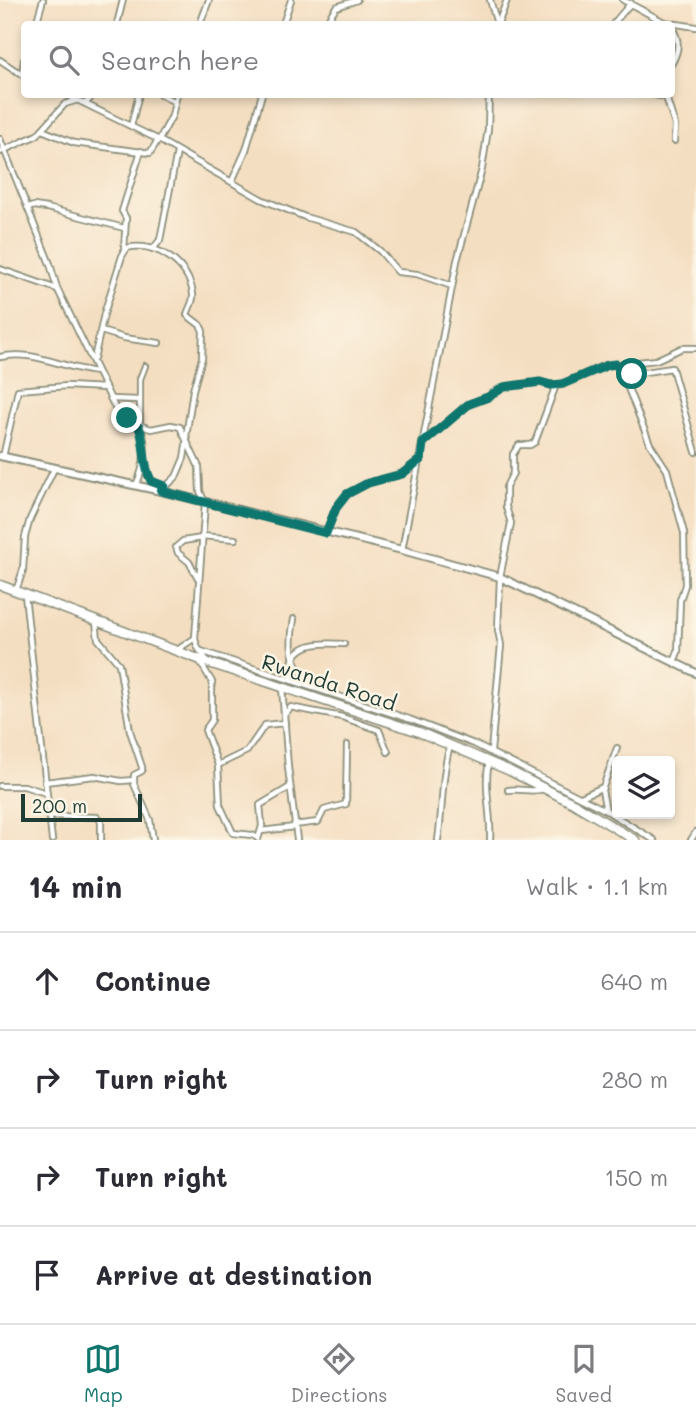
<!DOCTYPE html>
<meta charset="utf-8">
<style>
body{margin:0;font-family:Mali,sans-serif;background:#f2f2f3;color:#2b2b33}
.controls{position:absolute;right:21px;bottom:21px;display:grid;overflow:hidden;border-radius:7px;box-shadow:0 4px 10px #0003}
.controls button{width:63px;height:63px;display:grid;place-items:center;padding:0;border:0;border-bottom:2px solid #e1e1e2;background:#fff;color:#2b2b33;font:35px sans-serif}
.scale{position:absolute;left:21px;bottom:18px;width:121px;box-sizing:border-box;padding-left:7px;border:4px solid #1f3d34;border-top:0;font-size:19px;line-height:24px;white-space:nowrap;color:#1f3d34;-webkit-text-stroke:5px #fcf5e5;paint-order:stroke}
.stop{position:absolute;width:21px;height:21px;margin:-16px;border:5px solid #0f766e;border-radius:50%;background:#fff}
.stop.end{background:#0f766e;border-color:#fff;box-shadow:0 2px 7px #0008}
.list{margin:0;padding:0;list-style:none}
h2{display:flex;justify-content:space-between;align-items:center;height:91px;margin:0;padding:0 28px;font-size:30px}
h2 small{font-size:23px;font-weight:400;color:#7c7c81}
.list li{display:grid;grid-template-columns:46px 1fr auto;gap:21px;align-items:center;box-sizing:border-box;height:98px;padding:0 28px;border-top:2px solid #e1e1e2}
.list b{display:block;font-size:26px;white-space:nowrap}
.list em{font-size:23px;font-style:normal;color:#7c7c81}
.icon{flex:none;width:38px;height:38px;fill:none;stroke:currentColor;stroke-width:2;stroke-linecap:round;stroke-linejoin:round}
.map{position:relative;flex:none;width:696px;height:840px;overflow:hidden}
.search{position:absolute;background:#fff;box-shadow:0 4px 10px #0003;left:21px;right:21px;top:21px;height:77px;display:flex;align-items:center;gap:18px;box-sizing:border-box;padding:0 24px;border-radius:7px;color:#7c7c81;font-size:26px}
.sheet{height:483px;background:#fff}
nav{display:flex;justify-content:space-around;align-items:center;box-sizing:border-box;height:98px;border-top:2px solid #e1e1e2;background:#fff;font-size:19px;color:#7c7c81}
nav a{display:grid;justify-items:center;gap:4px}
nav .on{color:#0f766e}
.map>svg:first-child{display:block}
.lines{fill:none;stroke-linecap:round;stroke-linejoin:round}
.minor-casing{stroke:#8a8e7a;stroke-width:8}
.tertiary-casing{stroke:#8a8e7a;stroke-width:10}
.trunk-casing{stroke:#8a8e7a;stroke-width:11}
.minor{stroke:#fff;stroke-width:4.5}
.tertiary{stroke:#fff;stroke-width:6}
.trunk{stroke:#fff;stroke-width:8}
.route{stroke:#0f766e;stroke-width:9}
.labels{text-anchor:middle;stroke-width:5;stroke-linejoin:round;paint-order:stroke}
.street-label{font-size:21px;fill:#1f3d34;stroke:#fcf5e5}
</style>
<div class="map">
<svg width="696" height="840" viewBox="0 0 696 840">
<rect width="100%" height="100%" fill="#fcf5e5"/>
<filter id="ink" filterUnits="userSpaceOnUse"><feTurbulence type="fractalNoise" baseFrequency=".0143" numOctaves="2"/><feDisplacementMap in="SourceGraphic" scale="14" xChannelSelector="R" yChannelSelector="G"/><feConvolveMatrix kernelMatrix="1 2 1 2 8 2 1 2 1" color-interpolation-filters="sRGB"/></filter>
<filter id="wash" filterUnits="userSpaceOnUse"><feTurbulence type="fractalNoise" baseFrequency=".00686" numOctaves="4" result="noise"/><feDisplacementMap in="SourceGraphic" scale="28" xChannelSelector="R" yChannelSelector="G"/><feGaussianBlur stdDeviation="1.57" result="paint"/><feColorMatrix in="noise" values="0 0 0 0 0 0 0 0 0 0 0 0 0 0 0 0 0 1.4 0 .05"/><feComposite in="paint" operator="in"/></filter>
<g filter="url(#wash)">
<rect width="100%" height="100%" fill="#f4dec1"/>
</g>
<g filter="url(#ink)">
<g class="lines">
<!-- minor casing -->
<g class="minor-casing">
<g id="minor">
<path d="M490,0L497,24"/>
<path d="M623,0L664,22L696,27"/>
<path d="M36,24L43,0"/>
<path d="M117,24L123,0"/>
<path d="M200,24L209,0"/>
<path d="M283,24L291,0"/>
<path d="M325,24L336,7L357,0"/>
<path d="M498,24L507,0"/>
<path d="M613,24L631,3"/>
<path d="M672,28C680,40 679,50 672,63"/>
<path d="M0,60L24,76"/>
<path d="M22,74L24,60"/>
<path d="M65,94L159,140L261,199L305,217L356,232L380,251L398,272L417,274L452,286"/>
<path d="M159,94L175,102"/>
<path d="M649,94L666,97"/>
<path d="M665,94L675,125L674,141"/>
<path d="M86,103L94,94"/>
<path d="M131,126L139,94"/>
<path d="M42,130L74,143L150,153L158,140"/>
<path d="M0,139L50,264L57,288L119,416C124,418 130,418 134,422C151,435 144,469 136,485"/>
<path d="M159,140L172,116L177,94"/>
<path d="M0,152L37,135L65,104L78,100"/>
<path d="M232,181L246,150L262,94"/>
<path d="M28,208L34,206L47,208L124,228"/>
<path d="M153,249L160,240L177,152"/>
<path d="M124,250L126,218L122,211L141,151"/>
<path d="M0,269L57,289"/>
<path d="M101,331L124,338L159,343"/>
<path d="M0,357C33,349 64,369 97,372"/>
<path d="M94,359L104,314L122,256L127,248C156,241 189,264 193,294C194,302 189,307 187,315L200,325L203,331L202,358L193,390L186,437"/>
<path d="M630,362L632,374L622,373L650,444L667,470L684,533L685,585L680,600L678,652L674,662"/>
<path d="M632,374L672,368L696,452"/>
<path d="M111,399L139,400"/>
<path d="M136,424L151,429L171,425L180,427L199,467L200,491L205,503L195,638L177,650"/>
<path d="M140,425V379L145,366"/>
<path d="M424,442L467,405L488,397L504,387L540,382L551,385H562L602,366L656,360L682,348H696"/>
<path d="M3,457L18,390L67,386L105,388"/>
<path d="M143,467L153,482L163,486"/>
<path d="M161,491L176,477L184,458L187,439"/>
<path d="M326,532L336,508L347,494L368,483L402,474L420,459"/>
<path d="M202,536L235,539"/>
<path d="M402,550L457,261L482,169L488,129L489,94"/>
<path d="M198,578L189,562L178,553L176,547L183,541L202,538"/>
<path d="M16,591L23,570L25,537L30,519L54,469"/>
<path d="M25,595L52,840"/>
<path d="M294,619C288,652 291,663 314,688"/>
<path d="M96,622L98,639L119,664L130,731L142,767V771L134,775V784L150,820L153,840"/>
<path d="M195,639L198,648L208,662"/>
<path d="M201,651L409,719L474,744L607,811L654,840"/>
<path d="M199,660L212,682V720L205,730L218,765L220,805L233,833L252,835L258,838"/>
<path d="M292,681C286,642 316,642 344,644"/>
<path d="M282,687L288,767L297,840"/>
<path d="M286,713L291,707L295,708L342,717L379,730L388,752"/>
<path d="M491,751L501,645L498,630L500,577L511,523L506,507V487L513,473V454L519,445H530L535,442L556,385"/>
<path d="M489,762C483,788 492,813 490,840"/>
<path d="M218,765L247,751L265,725L285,723"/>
<path d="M45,782L94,776L121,781L134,780"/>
<path d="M0,786H24L46,793"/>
<path d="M508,790C522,788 529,793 544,789"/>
<path d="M581,797L603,787"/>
<path d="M606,811L602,790L617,748"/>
<path d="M49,816L97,817L101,821V840"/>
<path d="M294,825L318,822L324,810L346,804L347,745"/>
<path d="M261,831L295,827"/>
<path d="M258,839L262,826L260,805L290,787"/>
<path d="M438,840C443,808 441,776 450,745"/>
<path d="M691,840L696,832"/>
</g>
</g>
<!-- tertiary casing -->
<g class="tertiary-casing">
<path id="tertiary" d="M0,456L161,491L402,550L500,577L696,673"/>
</g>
<!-- trunk casing -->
<g class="trunk-casing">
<path id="trunk" d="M0,585L209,663L419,732L510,771L573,803L635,840"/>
</g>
<!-- minor -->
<use href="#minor" class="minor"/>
<!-- tertiary -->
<use href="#tertiary" class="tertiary"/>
<!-- trunk -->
<use href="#trunk" class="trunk"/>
</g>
</g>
<g class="lines" filter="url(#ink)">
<!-- route -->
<path class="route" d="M127,418L139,427C146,445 142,463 151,481L164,486L161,491L326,533L336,508L347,494L368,483L402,474L421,459L423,443L469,404L488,397L504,387L540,382L551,385L562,384L608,365L616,364L622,373L632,374"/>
</g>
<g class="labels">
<!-- street labels -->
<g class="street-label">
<text transform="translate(329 683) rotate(18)" y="7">Rwanda Road</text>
</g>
</g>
</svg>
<div class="controls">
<button><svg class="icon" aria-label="layers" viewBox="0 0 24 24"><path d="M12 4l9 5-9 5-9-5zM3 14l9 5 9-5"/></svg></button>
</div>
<div class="scale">200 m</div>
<div class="stop" style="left:632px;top:374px"></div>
<div class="stop end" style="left:127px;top:418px"></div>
<div class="search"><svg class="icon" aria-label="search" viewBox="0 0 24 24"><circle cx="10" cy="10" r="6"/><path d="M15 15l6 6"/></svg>Search here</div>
</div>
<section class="sheet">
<h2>14 min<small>Walk · 1.1 km</small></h2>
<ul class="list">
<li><svg class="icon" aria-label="ahead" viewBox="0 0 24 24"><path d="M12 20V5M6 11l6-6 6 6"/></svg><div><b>Continue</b></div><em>640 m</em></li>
<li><svg class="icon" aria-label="right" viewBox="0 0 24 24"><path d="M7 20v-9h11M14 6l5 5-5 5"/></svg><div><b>Turn right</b></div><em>280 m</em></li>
<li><svg class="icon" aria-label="right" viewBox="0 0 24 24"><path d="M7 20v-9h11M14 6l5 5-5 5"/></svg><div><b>Turn right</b></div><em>150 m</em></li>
<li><svg class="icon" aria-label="arrive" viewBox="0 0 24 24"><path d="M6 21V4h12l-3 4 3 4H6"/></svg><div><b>Arrive at destination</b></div></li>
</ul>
</section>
<nav>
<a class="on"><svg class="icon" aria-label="map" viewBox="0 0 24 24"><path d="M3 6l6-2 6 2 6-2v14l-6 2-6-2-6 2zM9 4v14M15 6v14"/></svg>Map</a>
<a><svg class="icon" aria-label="directions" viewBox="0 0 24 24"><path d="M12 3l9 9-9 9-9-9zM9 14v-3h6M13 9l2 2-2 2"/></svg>Directions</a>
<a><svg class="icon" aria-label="saved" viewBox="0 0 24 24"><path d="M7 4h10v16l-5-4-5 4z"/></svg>Saved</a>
</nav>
